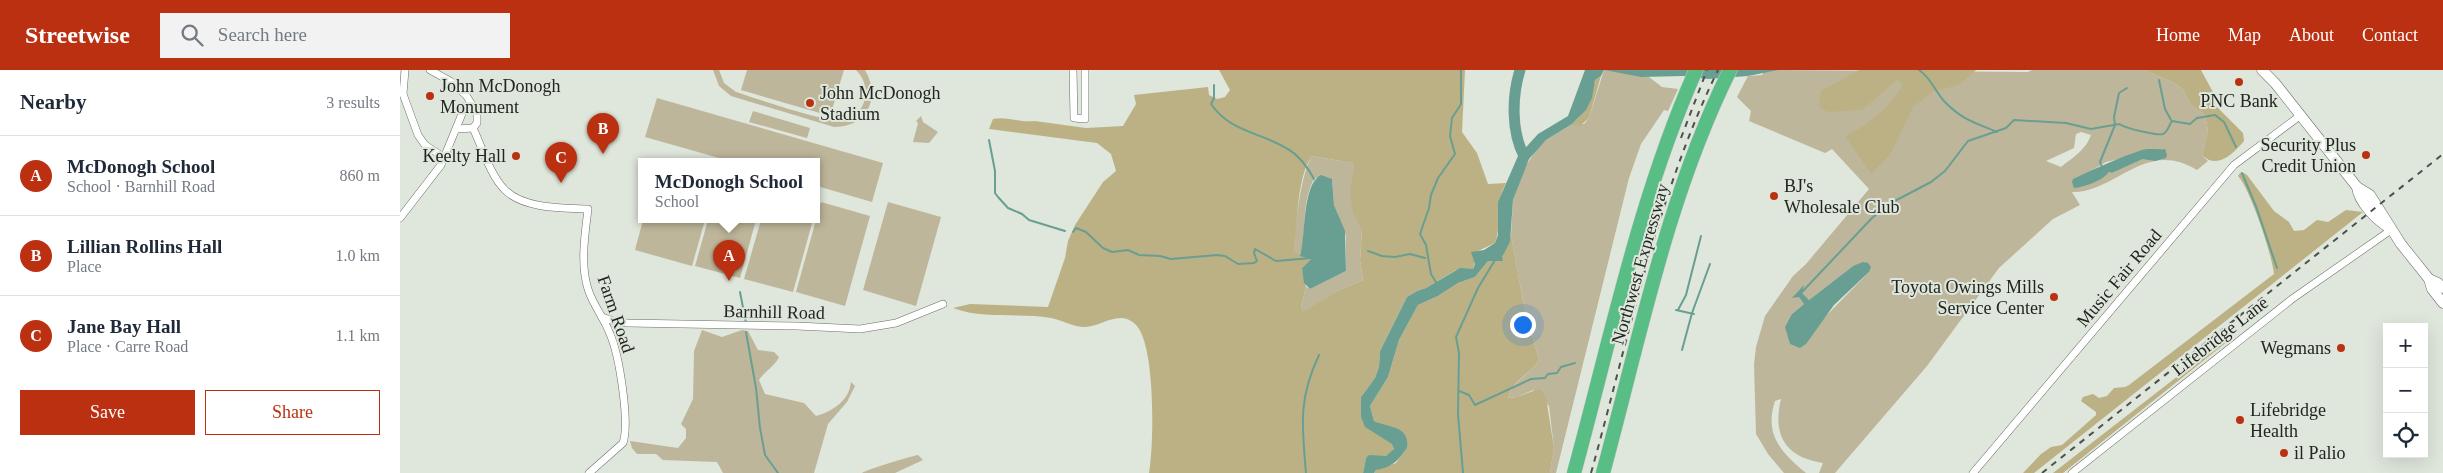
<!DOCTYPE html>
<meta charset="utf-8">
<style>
body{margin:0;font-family:"Times New Roman",serif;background:#f2f2f3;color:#1f2937}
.controls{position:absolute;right:15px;bottom:15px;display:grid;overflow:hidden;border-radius:0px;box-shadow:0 5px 20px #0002}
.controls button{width:45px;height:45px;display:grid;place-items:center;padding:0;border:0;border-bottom:1px solid #e0e1e3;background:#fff;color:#1f2937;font:25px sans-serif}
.you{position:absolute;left:1122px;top:254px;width:18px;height:18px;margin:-12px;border:4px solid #fff;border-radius:50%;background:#1a73e8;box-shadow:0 0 0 8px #1a73e833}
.badge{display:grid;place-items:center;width:32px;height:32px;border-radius:50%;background:#bb3011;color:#fff;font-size:16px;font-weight:700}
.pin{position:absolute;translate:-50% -41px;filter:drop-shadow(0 1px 2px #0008)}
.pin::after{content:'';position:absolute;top:26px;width:18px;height:15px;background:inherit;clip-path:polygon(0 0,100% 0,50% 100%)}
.popup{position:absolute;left:238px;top:88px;width:182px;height:65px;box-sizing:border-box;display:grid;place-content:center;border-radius:0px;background:#fff;filter:drop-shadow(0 1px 4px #0005);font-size:16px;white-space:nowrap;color:#747a83}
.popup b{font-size:19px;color:#1f2937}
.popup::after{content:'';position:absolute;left:50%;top:100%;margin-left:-10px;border:10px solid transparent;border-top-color:#fff}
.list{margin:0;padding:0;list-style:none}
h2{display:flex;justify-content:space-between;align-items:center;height:65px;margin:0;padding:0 20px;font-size:21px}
h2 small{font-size:16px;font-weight:400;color:#747a83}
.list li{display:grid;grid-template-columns:32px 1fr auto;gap:15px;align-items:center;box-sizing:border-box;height:80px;padding:0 20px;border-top:1px solid #e0e1e3}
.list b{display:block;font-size:19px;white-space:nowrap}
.list p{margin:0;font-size:16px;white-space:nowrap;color:#747a83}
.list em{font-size:16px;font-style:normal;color:#747a83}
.actions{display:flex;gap:10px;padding:15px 20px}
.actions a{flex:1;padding:11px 0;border:1px solid #bb3011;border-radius:0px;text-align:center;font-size:18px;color:#bb3011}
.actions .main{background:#bb3011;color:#fff}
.icon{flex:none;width:28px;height:28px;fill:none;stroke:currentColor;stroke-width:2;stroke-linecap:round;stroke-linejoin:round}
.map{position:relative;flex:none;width:2043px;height:403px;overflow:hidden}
header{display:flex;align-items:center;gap:30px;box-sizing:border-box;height:70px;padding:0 25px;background:#bb3011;color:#fff}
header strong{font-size:24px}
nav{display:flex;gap:28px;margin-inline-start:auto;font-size:18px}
.search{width:350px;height:45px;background:#f2f2f3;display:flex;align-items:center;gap:12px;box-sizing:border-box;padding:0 18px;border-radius:0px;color:#747a83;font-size:19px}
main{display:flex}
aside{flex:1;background:#fff}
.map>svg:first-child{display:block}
.green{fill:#beb69a;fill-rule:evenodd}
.forest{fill:#bcb185;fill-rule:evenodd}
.water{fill:#699f92}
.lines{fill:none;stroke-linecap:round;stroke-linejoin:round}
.stream{stroke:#699f92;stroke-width:2}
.river{stroke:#699f92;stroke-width:11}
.minor-casing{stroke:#686f66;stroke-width:8}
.secondary-casing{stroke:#686f66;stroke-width:11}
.motorway-casing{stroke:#c6c6c5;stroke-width:15}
.minor{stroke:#fff;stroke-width:7}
.secondary{stroke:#fff;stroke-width:10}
.motorway{stroke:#58be85;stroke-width:14}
.rail{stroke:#4d514b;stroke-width:2;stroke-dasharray:6 6;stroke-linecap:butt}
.poi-dot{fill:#bb3011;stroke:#dfe6db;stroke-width:2}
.labels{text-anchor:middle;stroke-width:4;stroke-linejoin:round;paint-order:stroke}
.poi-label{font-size:18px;fill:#222521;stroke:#dfe6db;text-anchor:start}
.street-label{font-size:18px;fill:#222521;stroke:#dfe6db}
</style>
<header>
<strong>Streetwise</strong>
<div class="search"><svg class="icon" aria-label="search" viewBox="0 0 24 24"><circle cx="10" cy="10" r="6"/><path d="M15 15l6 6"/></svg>Search here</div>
<nav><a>Home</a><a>Map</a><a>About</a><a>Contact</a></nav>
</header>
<main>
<aside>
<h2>Nearby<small>3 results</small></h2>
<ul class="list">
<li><span class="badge">A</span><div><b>McDonogh School</b><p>School · Barnhill Road</p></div><em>860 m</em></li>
<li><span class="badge">B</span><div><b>Lillian Rollins Hall</b><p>Place</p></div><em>1.0 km</em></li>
<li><span class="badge">C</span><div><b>Jane Bay Hall</b><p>Place · Carre Road</p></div><em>1.1 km</em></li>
</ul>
<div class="actions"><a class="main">Save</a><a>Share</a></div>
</aside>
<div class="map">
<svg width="2043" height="403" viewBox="0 0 2043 403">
<rect width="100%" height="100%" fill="#dfe6db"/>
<!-- green -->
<g class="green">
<path d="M313,0H319L324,13L336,22C358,29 423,52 441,50C452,49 461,42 464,32C468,19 464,8 456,0H465C481,27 468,57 434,57L331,26L319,16Z"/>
<path d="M347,0H444L430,46L341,20Z"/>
<path d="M1204,0L1249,7L1262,17L1278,19L1268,41L1264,40L1241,74L1229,108L1156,403H1150L1154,378L1149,336L1133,320L1117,327L1108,328C1113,310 1130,305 1139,290L1123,231L1111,165L1113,130L1125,97L1138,77L1146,70L1172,54H1184L1189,48Z"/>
<path d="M1365,0L1628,2L1632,0H1745L1776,14L1783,20L1791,35L1805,45L1808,61L1802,85L1808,91L1797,100C1745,68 1716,123 1672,122L1680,135L1653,149L1599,198L1527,296L1435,403H1419L1423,393C1386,387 1372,366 1381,329L1375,331C1364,365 1381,382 1406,403H1384L1368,384L1356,364L1354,294L1356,277L1365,246L1393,206L1406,194L1469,119L1432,79L1425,83L1349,51L1351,41L1337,27L1348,6L1362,5ZM1681,62L1691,65C1686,80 1673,87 1661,97L1646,91L1674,78L1676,64ZM1765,79L1712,103L1709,102L1697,111L1680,117L1691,101L1706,92ZM1453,196L1469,202L1424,248L1392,244L1404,234L1402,225L1409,230Z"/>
<path d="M257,28L483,93L472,132L417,116L416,92H333L245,67Z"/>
<path d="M353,41L410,58L407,68L349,52Z"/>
<path d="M521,46L523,52L538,62L529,73L513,72L518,53L516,51Z"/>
<path d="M912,86L952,93L954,97L962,160L960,190L963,210L937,221L903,243L901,236L906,217L910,219L946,201V166L934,135L932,109L915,108C901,129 907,162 900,186L894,182C894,163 901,101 912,86Z"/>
<path d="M421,132L470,146L445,236L396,222Z"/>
<path d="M488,132L541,147L516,236L463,220Z"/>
<path d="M243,150H305L292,196L235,180Z"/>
<path d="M308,150H356L340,208L295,196Z"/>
<path d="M361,150H413L393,222L344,209Z"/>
<path d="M302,260L322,267L342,260L348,261L358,280L374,282L379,287C374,297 365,301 359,310L365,324L404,333L416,346C433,341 449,331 451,312L455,316L447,332L428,354L414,403H323L317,392L263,390L256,384H237L232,378L230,371L278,378L286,368V359L281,354L293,329L294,281Z"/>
<path d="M518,385L523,390L495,403H462C465,400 512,386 518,385Z"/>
</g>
<!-- forest -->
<g class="forest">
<path d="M819,0H1065L1062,62L1077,83L1088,114L1106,113C1093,138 1103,151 1095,173L1078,181L1073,199L1056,200L1026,218L1017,221L1007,227L980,281L979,297L975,308L961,327V347L993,374L994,380L986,386L966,388L963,403H749C754,376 756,272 735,254C719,239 701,257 685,257C673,257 662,250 651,248C619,242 584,250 553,238L570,234L648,237L665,188L668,171L675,155L703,112L716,101L711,84L697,73L589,59L593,49C607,46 620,53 635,51L686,58L723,56L736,34L734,25L808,17L809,25L817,29L825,27L830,20ZM912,86L952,93L954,97L950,123L953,143L962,160L960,190L963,210L937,221L903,242L901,236L906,217L902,198L911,189L894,182V176C898,151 897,106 912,86Z"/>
<path d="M1459,0H1576L1559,15L1534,21L1513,37L1490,85L1471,104L1445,66C1465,58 1494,34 1503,14L1497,10L1462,40L1428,42L1420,38L1419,30L1421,21Z"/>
<path d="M1745,0H1801L1814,24L1813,33L1843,63L1844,71C1833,84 1817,100 1802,85L1808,61L1805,45L1791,35L1783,20L1776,14Z"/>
<path d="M1201,6L1189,48L1180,56L1172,54C1191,37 1189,32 1195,10Z"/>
<path d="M1840,103H1844L1847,105L1874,141L1889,152L1894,161L1904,160L1917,150L1928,152L1946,140L1963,142L1634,403H1623L1641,384L1651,377L1662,375L1696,345V342L1681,331L1683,327L1693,324L1699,328L1707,326L1714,318L1725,317L1729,315L1874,204C1872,185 1850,118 1838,106Z"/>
<path d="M1111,165L1123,231L1139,290C1130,305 1113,309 1108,328C1120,328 1129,320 1141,320L1146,327L1154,378L1150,403H974L976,400L996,393L1007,378L993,357L983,356L974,351L970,336L988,307L999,270L1018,235L1038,226L1058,213L1075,207L1088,191L1102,187Z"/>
<path d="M1832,264L1828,271L1663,403H1653Z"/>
</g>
<!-- water -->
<g class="water">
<path d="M1185,0H1378L1348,6L1308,9L1283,6L1241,7L1204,0L1201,6L1195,10L1192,28L1186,40L1172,54L1146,70L1129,89L1113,130L1110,172L1102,187L1103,191H1088L1075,207L1058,213L1038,226L1018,235L999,270L988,307L970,336L974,351C989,358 1010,355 1007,378C998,391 992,397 976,400L974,403H963L966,388L969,385L986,386L994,379L992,374L965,357L961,347V327L975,308L979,297L980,281L1007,227L1017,221L1026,218L1060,198L1073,199L1075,194L1071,182L1084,180L1095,173L1098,165V132L1118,86L1138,64L1168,46Z"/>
<path d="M1765,79L1767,85L1766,88L1755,91L1743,89L1712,103L1709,102C1702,111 1685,117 1674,118L1672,112L1673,109C1696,98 1718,88 1742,80C1749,78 1758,80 1765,79Z"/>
<path d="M921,105L932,109L934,135L945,161L946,201L910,219L904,213L902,198L911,189L900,186C906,165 902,114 921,105Z"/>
<path d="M1463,192L1468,193L1471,197L1469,202L1434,235L1406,274L1400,278L1390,274L1385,257L1392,244L1404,234L1399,227L1392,228L1404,215L1402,223L1409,230L1453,196Z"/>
</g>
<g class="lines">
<!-- stream -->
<g class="stream">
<path d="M1519,0C1531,8 1535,21 1544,31C1562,50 1574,52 1597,62"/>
<path d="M1759,10L1765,39L1771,50"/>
<path d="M814,15V28L811,34C830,62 860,62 886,78C898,84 909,99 914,109"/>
<path d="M589,70L595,101V123L598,127L608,138L622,144L629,150L665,161"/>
<path d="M1702,97L1700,92L1715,55L1714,47L1719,23L1727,18"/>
<path d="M1842,103L1857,139L1877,198"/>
<path d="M673,162L676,158L686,162L703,178L712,182L728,180L739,185L760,186L771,189L817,185L825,186L838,194L854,193L857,191L854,183L855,179L876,191L912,188"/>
<path d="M968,181L982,186L995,187L1010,184L1025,188"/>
<path d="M1037,214L1031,204L1026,175L1020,164L1029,138L1031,125L1038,108L1055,84L1050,66L1052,48L1061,34V0"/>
<path d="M340,222L346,253"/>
<path d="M1402,222L1472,148L1489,134L1531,112L1545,101L1568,71L1606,58L1614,50L1666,53L1691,59L1719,54C1725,58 1757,66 1763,64C1768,62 1769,55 1772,51L1790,54L1797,48L1815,45L1824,52L1836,77"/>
<path d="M1276,240L1294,244"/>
<path d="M1278,240L1286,225L1301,166"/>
<path d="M346,262L356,318L360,358L365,385L378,403"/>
<path d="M1282,280L1292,243L1310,194"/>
<path d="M1059,321L1069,325L1075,335L1131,309L1145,308L1148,304L1157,303L1161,297L1175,293"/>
<path d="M906,403C902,356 898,329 919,285"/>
<path d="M1063,403L1058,344L1059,283L1056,267L1078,218L1095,190"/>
</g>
<!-- river -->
<path class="river" d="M1120,0C1112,26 1111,61 1124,86"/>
<!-- minor casing -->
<g class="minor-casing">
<g id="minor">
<path d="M5,0L3,24L18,65L25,75L45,88"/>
<path d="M30,0L50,11L66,25L77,43V53L73,58L57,59"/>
<path d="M673,0L674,48L685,49V0"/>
<path d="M73,58C82,77 90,105 105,120C124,139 163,138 188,139C185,164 180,194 188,219C193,235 204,248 210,264C219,284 230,352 223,373L189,403"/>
<path d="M0,148L41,95L64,39L70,33"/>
<path d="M202,247L216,252L228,253L397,256L460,259L496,253L543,234"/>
<path d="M1573,403L1834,95L1901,45"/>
<path d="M1672,403L1892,229L1991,160"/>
</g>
</g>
<!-- secondary casing -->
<g class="secondary-casing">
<g id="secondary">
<path d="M1862,0L1875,13L1957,117L1970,125L2001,174L2029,209L2032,219L2043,233"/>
<path d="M1957,117C1959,133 1976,149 1989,158"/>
<path d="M2029,209L2038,213L2043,218"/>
</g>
</g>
<!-- motorway casing -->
<g class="motorway-casing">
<g id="motorway">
<path d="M1174,403C1211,268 1239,128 1296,0"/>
<path d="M1203,403C1240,267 1267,127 1330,0"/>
</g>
</g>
<!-- minor -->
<use href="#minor" class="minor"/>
<!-- secondary -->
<use href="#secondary" class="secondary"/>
<!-- motorway -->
<use href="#motorway" class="motorway"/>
<!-- rail -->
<g class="rail">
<path d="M1281,68L1307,0"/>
<path d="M1191,403C1229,268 1256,127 1318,0"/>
<path d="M1642,403L2043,84"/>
</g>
</g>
<!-- markers -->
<g class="poi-dot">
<circle cx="1839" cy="12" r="5"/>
<circle cx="30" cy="26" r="5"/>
<circle cx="410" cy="33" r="5"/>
<circle cx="1966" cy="85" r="5"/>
<circle cx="116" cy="86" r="5"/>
<circle cx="1374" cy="126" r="5"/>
<circle cx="1654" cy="227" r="5"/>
<circle cx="1941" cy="278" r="5"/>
<circle cx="1840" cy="350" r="5"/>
<circle cx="1884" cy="383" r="5"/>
</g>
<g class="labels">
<!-- poi labels -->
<g class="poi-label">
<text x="40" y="22">John McDonogh<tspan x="40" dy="21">Monument</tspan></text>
<text x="420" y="29">John McDonogh<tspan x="420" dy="21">Stadium</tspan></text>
<text x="1839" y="37" text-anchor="middle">PNC Bank</text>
<text x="1956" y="81" text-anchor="end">Security Plus<tspan x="1956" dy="21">Credit Union</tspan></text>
<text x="106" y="92" text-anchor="end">Keelty Hall</text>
<text x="1384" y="122">BJ's<tspan x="1384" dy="21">Wholesale Club</tspan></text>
<text x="1644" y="223" text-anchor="end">Toyota Owings Mills<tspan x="1644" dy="21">Service Center</tspan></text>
<text x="1931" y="284" text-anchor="end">Wegmans</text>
<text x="1850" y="346">Lifebridge<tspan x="1850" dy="21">Health</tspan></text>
<text x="1894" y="389">il Palio</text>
</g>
<!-- street labels -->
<g class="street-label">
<text transform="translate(1240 194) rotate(-74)" y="6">Northwest Expressway</text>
<text transform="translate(1719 208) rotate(-50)" y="6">Music Fair Road</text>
<text transform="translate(374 242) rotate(1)" y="6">Barnhill Road</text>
<text transform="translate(216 244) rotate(71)" y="6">Farm Road</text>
<text transform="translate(1820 266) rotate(-38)" y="6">Lifebridge Lane</text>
</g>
</g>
</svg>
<div class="controls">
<button>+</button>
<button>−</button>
<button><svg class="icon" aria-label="locate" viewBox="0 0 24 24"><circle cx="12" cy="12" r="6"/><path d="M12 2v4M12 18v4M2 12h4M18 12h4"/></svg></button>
</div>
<div class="you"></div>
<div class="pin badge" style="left:329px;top:211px">A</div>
<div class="popup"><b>McDonogh School</b>School</div>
<div class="pin badge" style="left:203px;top:84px">B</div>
<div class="pin badge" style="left:161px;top:113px">C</div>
</div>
</main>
